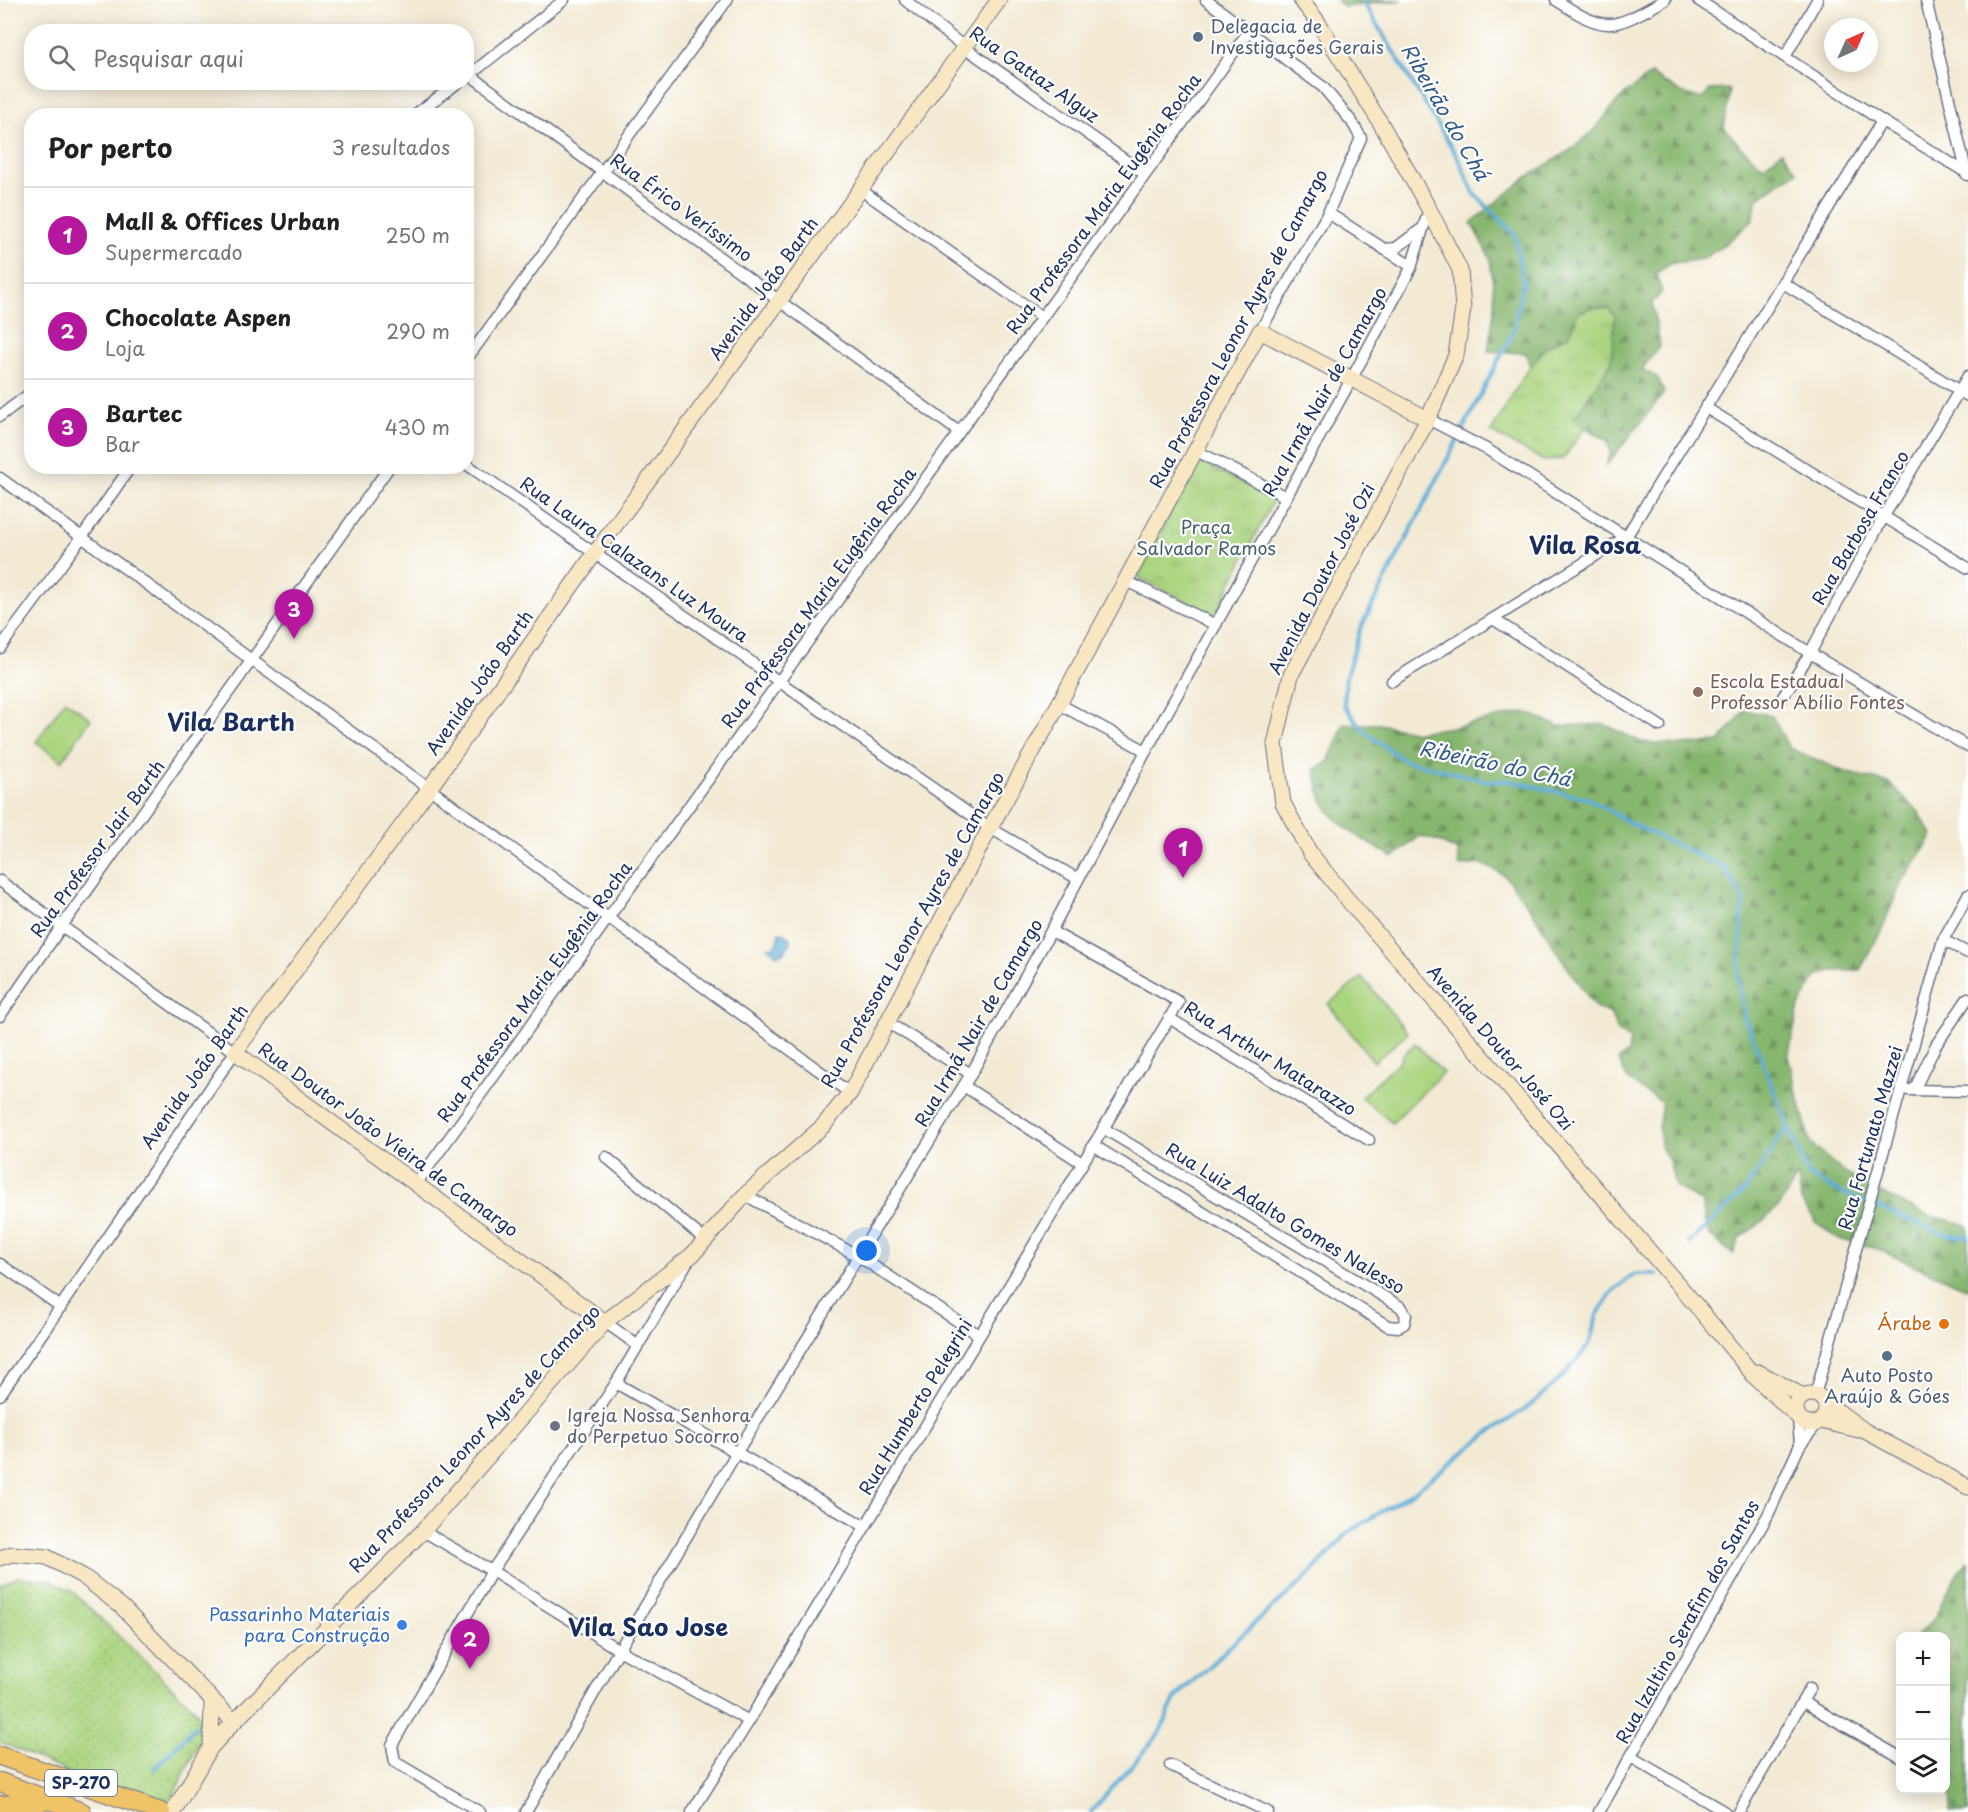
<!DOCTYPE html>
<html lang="pt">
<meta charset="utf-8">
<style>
body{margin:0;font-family:"Playpen Sans",sans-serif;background:#f2f2f2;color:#202124}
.controls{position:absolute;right:18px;bottom:18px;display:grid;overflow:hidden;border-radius:12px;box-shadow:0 3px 15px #0003}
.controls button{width:54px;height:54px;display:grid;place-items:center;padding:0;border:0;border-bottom:2px solid #e0e0e0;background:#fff;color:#202124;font:30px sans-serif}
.compass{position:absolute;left:1824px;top:18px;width:54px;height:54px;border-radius:50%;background:#fff;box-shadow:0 3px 15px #0003;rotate:45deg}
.you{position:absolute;left:867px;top:1251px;width:21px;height:21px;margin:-15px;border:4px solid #fff;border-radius:50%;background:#1a73e8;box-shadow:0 0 0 9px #1a73e833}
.badge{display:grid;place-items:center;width:39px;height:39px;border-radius:50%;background:#b5179e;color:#fff;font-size:20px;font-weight:700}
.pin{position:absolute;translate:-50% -50px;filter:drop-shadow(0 2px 3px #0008)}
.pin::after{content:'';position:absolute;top:32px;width:21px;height:18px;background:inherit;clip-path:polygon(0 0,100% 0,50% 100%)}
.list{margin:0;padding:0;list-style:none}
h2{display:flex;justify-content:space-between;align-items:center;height:78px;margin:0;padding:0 24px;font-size:26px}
h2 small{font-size:20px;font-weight:400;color:#757577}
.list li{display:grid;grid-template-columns:39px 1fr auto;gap:18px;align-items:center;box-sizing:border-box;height:96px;padding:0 24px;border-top:2px solid #e0e0e0}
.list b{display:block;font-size:22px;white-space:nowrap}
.list p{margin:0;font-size:20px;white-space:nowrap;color:#757577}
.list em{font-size:20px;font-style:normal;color:#757577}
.icon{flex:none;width:33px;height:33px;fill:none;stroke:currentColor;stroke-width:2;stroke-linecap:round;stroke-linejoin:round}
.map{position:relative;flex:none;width:1968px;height:1812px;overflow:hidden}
.search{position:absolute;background:#fff;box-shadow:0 3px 15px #0003;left:24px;top:24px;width:450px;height:66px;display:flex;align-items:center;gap:15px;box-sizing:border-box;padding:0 21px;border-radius:24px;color:#757577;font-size:22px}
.panel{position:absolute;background:#fff;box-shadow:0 3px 15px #0003;left:24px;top:108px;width:450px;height:366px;border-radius:24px}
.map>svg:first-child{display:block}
.grass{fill:url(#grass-dots);stroke:#62826e;stroke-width:1.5}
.forest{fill:url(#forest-firs);stroke:#517266;stroke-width:1.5}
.park{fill:url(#park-tufts);stroke:#62826e;stroke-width:1.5}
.pitch{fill:#aad47f;stroke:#62826e;stroke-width:1.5}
.water{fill:url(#water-ripples);stroke:#3c6e9b;stroke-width:1.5}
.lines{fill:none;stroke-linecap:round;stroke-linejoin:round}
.stream{stroke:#5eadd8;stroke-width:4}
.minor-casing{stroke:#677087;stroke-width:13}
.secondary-casing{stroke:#677087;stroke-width:17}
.motorway-casing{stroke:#677087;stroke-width:20}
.minor{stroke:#fff;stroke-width:10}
.secondary{stroke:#f9e7c3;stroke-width:15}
.motorway{stroke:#f0c369;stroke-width:18}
.service-dot{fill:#5c6f8a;stroke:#fff;stroke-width:2}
.education-dot{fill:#8d6e63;stroke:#fff;stroke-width:2}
.food-dot{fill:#e8710a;stroke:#fff;stroke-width:2}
.worship-dot{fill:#6b7280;stroke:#fff;stroke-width:2}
.shop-dot{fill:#3f7fe0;stroke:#fff;stroke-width:2}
.labels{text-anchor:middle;stroke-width:4.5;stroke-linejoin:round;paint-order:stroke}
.shield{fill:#fff;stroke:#5f6d8e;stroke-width:1.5}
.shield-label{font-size:16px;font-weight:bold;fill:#1b2f5e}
.service-label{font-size:18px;fill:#4e5e75;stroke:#fff;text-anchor:start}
.street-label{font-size:18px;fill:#1b2f5e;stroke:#fff}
.park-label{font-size:18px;fill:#466168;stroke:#fff}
.education-label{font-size:18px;fill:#785e54;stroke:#fff;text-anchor:start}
.food-label{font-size:18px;fill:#c56008;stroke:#fff;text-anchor:end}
.worship-label{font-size:18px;fill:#5b616d;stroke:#fff;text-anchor:start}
.shop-label{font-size:18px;fill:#366cbe;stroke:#fff;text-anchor:end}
.water-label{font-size:20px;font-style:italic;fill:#325b89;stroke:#fff}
.district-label{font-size:24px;font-weight:bold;fill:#1b2f5e;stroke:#fff}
</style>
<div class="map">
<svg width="1968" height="1812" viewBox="0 0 1968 1812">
<defs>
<pattern id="grass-dots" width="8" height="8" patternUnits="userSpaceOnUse" patternTransform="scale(1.5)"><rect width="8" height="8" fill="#aad47f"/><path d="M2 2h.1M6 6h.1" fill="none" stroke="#92b670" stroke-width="1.8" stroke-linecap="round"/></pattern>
<pattern id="forest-firs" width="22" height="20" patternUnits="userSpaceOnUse" patternTransform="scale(1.5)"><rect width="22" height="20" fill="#87b66e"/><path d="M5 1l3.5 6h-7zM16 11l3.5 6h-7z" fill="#6e945e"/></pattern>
<pattern id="park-tufts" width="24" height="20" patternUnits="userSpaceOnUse" patternTransform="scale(1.5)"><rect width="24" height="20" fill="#aad47f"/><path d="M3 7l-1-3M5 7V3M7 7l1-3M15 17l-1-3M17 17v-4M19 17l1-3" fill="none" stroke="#92b670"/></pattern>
<pattern id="water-ripples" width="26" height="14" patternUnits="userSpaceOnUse" patternTransform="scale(1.5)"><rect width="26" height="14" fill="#5eadd8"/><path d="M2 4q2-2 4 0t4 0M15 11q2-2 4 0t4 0" fill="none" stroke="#4d8db2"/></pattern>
</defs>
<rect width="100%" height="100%" fill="#fff"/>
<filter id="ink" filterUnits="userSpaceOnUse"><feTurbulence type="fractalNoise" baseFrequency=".0167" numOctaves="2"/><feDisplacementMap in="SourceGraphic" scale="12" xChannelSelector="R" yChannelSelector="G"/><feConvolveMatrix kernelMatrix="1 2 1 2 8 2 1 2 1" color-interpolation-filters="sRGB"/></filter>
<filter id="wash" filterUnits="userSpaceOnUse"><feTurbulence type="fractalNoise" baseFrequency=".008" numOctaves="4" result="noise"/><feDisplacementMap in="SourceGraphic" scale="24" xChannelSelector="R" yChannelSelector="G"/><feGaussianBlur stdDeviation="1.35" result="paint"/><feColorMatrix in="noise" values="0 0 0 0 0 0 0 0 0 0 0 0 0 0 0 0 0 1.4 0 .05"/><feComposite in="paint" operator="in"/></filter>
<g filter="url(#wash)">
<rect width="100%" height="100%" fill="#f3ead4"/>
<!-- grass -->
<path class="grass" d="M18,1577L50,1580L71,1590L198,1713L203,1735L167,1808L83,1779L0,1742V1585Z"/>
<!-- forest -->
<g class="forest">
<path d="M1337,0H1402L1344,7Z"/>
<path d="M1651,74L1678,91L1702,99L1710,90L1730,89L1724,127L1740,146L1763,167L1782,151L1797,172L1783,180L1757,199L1752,221L1723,246L1703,259L1668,264L1657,274L1662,292L1652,303L1660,345L1642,369L1658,378L1664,393L1606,466L1610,455L1608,441L1572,420L1611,363L1609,309L1594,307L1578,313L1569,335L1545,348L1530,368L1526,353L1488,351L1495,305L1490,258L1471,223L1527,177L1572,149L1595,129L1619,99Z"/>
<path d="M1745,710L1772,716L1789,748L1848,773L1889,783L1918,811L1933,836L1901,884L1881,931L1860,970L1830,971L1817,976L1799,1006L1788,1057L1810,1143L1843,1172L1901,1203L1927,1215L1968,1225V1289L1875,1248L1842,1240L1831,1234L1816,1222L1801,1201L1798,1175L1780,1205L1756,1227L1740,1237L1733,1254L1710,1236L1704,1220L1703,1203L1675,1186L1670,1163L1660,1145L1659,1124L1662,1103L1628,1080L1618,1060L1628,1052L1630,1040L1617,1031L1611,1014L1595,1007L1559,955L1531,909L1504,875L1482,864L1459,866L1458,851L1438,841L1420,836L1393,857C1369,843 1337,828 1323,802C1319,793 1318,780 1315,770L1328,762L1344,724H1379L1417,732L1460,726L1525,712L1558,726L1604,724L1641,742L1680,745L1719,742Z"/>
<path d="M1968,1561V1812H1949L1951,1799L1946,1783V1636H1916L1935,1618L1944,1597L1955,1578Z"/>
</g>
<!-- park -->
<g class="park">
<path d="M1594,307L1609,309L1615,317L1611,363L1573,419L1585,428L1563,459L1544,461L1491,432L1522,378L1545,348L1569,335L1578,313Z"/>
<path d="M1197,460L1274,499L1214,616L1138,577Z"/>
</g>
<!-- pitch -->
<g class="pitch">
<path d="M65,700L91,719L62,761L36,742Z"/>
<path d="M1362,977L1408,1033L1374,1062L1328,1004Z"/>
<path d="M1415,1043L1443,1073L1392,1123L1361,1097L1402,1059V1056Z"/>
</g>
<!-- water -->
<path class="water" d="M781,932L790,938L791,943L783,953L776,955L768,947L775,946L779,939L778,933Z"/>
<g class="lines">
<!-- stream -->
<g class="stream">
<path d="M1362,0L1457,156L1474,193L1515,235L1523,282L1513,332L1360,629L1346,677L1344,705L1364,731L1403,760L1487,781H1511L1589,799L1632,824L1725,868L1743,899L1738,979L1745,1019L1808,1175L1838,1191L1943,1234L1968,1237"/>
<path d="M1689,1243L1745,1190L1788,1126"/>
<path d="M154,1769L196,1726"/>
<path d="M1091,1812L1159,1734L1175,1698L1255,1623L1304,1580L1349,1532L1416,1490L1487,1434L1531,1405L1564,1375L1589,1345L1597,1315L1614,1290L1635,1274H1657"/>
</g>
</g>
</g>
<g filter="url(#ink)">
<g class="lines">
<!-- minor casing -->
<g class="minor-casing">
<g id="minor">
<path d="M905,0L964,47L1145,174"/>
<path d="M1206,0L1323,87L1352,122L1361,138L1328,213L1260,331"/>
<path d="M1556,0C1572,10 1589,23 1608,24C1624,25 1651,7 1665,0"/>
<path d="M1698,0L1882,121L1967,173"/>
<path d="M1926,0L1967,175"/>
<path d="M1785,57L1817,0"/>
<path d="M470,75L959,432"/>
<path d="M467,77L564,0"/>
<path d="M413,116L459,82"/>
<path d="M861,190L1042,317"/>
<path d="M1328,213L1411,266"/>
<path d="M1384,249L1396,248L1420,230"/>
<path d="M1783,283L1968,396"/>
<path d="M466,360L727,0"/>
<path d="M1706,408L1968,568"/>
<path d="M0,416L32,392"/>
<path d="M1428,419L1488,450L1810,653L1968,747"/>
<path d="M1195,450L1286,497"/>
<path d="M466,464L990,828L1078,879"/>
<path d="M0,478L850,1093"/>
<path d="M1126,581L1216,625"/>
<path d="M1493,619L1660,726"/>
<path d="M0,648L82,537L131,466"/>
<path d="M1392,681L1626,537L1882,121"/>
<path d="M1783,697L1810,653L1884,516L1968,376"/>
<path d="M1059,704L1146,751"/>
<path d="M0,881L235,1052L0,1395"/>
<path d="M1943,940L1968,953"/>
<path d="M0,1016L62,926L390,466"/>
<path d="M1169,1018L1369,1140"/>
<path d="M887,1022L971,1074"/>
<path d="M964,1086L1082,1163"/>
<path d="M1908,1090L1968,1091"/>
<path d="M1914,1090L1936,1045L1968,998"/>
<path d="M1093,1145L1388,1326L1398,1327L1404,1324L1406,1315L1401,1307L1103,1128"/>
<path d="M606,1157L705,1240"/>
<path d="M416,1184L1249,31"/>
<path d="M745,1195L858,1256L979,1335"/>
<path d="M0,1264L61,1307"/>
<path d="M605,1322L637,1345"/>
<path d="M616,1383L864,1526"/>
<path d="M1815,1395L1943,940L1968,895"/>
<path d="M1798,1418L1800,1445"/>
<path d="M423,1531L492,1571L619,1650L749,1721"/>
<path d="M1803,1702L1900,1757"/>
<path d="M1631,1757L1725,1812"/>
<path d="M1170,1765L1268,1812"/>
<path d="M480,1812L395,1762L392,1745L492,1571L616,1383L688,1261"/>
<path d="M526,1812L619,1650L737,1452L971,1074L1051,931L1146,751L1352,378L1411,268L1429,209"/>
<path d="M692,1812L749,1721L1179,1002L1051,931"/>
<path d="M1599,1812L1768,1515L1800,1445L1817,1424"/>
<path d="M1739,1812L1810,1688"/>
</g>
</g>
<!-- secondary casing -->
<g class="secondary-casing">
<g id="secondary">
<path d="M1301,0L1318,22L1380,122L1429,209L1460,270L1463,309L1456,355L1428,419L1291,675L1275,744L1283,803L1310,853L1348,900L1700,1310L1756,1378L1797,1416"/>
<path d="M605,1322L235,1052L429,789L595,553L999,0"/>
<path d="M1758,1372L1803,1396"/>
<circle cx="1811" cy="1409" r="15"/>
<path d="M1824,1401L1865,1431L1968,1487"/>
<path d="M1821,1421L1859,1430"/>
<path d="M0,1558L12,1554L47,1557L84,1577L122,1607L234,1722"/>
<path d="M211,1747L212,1700"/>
<path d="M173,1812L211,1747L234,1722L423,1531L605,1322L692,1255L745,1195L823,1126L850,1093L990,828L1059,704L1260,331L1428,419"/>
</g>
</g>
<!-- motorway casing -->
<g class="motorway-casing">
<g id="motorway">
<path d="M0,1756L161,1812"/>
<path d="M0,1782L82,1812"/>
<path d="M0,1805L43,1802"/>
</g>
</g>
<!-- minor -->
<use href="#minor" class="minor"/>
<!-- secondary -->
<use href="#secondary" class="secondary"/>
<!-- motorway -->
<use href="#motorway" class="motorway"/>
</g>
</g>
<!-- markers -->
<g class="service-dot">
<circle cx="1198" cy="37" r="6"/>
<circle cx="1887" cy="1356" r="6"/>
</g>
<circle class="education-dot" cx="1698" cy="692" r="6"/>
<circle class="food-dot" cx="1944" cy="1324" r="6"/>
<circle class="worship-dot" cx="555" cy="1426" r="6"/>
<circle class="shop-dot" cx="402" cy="1625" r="6"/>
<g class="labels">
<!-- shield labels -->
<rect class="shield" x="45" y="1770" width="72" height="26" rx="4.5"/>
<g class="shield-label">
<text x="81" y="1789">SP-270</text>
</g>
<!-- service labels -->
<g class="service-label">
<text x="1210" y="33">Delegacia de<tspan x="1210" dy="21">Investigações Gerais</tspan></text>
<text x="1887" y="1382" text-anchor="middle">Auto Posto<tspan x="1887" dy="21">Araújo &amp; Góes</tspan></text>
</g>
<!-- street labels -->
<g class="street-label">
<text transform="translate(1034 75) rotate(35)" y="6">Rua Gattaz Alguz</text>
<text transform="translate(1104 204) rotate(-54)" y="6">Rua Professora Maria Eugênia Rocha</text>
<text transform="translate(681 208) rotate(36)" y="6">Rua Érico Veríssimo</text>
<text transform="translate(764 289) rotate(-54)" y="6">Avenida João Barth</text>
<text transform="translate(1239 329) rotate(-62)" y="6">Rua Professora Leonor Ayres de Camargo</text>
<text transform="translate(1325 392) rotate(-61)" y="6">Rua Irmã Nair de Camargo</text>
<text transform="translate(1861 528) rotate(-60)" y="6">Rua Barbosa Franco</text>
<text transform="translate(634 560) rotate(35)" y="6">Rua Laura Calazans Luz Moura</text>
<text transform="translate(1322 579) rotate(-63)" y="6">Avenida Doutor José Ozi</text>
<text transform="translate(819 598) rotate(-54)" y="6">Rua Professora Maria Eugênia Rocha</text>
<text transform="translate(480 683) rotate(-55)" y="6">Avenida João Barth</text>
<text transform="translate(98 849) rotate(-54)" y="6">Rua Professor Jair Barth</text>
<text transform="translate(913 930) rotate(-61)" y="6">Rua Professora Leonor Ayres de Camargo</text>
<text transform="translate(535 992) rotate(-54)" y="6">Rua Professora Maria Eugênia Rocha</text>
<text transform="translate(979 1023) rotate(-60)" y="6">Rua Irmã Nair de Camargo</text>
<text transform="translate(1500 1048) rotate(49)" y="6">Avenida Doutor José Ozi</text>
<text transform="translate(1270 1059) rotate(32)" y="6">Rua Arthur Matarazzo</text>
<text transform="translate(195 1077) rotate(-55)" y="6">Avenida João Barth</text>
<text transform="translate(1871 1138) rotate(-74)" y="6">Rua Fortunato Mazzei</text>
<text transform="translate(388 1140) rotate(36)" y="6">Rua Doutor João Vieira de Camargo</text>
<text transform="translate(1285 1219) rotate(31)" y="6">Rua Luiz Adalto Gomes Nalesso</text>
<text transform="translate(916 1407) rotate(-59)" y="6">Rua Humberto Pelegrini</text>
<text transform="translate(475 1439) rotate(-47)" y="6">Rua Professora Leonor Ayres de Camargo</text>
<text transform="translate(1688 1622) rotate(-61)" y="6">Rua Izaltino Serafim dos Santos</text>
</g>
<!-- park labels -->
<g class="park-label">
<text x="1206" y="534">Praça<tspan x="1206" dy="21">Salvador Ramos</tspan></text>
</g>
<!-- education labels -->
<g class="education-label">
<text x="1710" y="688">Escola Estadual<tspan x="1710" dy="21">Professor Abílio Fontes</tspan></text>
</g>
<!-- food labels -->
<g class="food-label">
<text x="1932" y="1330">Árabe</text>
</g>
<!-- worship labels -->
<g class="worship-label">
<text x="567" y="1422">Igreja Nossa Senhora<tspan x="567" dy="21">do Perpetuo Socorro</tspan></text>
</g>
<!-- shop labels -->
<g class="shop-label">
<text x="390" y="1621">Passarinho Materiais<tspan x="390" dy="21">para Construção</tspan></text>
</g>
<!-- water labels -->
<g class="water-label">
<text transform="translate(1445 112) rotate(60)" y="7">Ribeirão do Chá</text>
<text transform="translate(1495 764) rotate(12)" y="7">Ribeirão do Chá</text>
</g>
<!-- district labels -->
<g class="district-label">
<text x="1585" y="554">Vila Rosa</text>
<text x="231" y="731">Vila Barth</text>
<text x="648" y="1636">Vila Sao Jose</text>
</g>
</g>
</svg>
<div class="controls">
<button>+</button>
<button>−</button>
<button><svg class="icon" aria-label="layers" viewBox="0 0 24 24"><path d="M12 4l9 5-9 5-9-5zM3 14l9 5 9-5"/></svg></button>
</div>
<svg class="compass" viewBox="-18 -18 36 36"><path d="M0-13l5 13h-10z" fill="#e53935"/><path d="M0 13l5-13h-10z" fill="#757577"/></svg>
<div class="you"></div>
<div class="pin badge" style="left:1183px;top:878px">1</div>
<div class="pin badge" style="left:470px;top:1669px">2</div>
<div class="pin badge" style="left:294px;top:639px">3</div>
<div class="search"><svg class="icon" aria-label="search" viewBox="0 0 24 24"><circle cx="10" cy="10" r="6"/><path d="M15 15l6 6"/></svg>Pesquisar aqui</div>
<section class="panel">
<h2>Por perto<small>3 resultados</small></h2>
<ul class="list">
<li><span class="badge">1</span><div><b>Mall &amp; Offices Urban</b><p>Supermercado</p></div><em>250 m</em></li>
<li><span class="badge">2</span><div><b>Chocolate Aspen</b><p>Loja</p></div><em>290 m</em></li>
<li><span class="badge">3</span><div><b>Bartec</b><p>Bar</p></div><em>430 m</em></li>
</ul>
</section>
</div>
